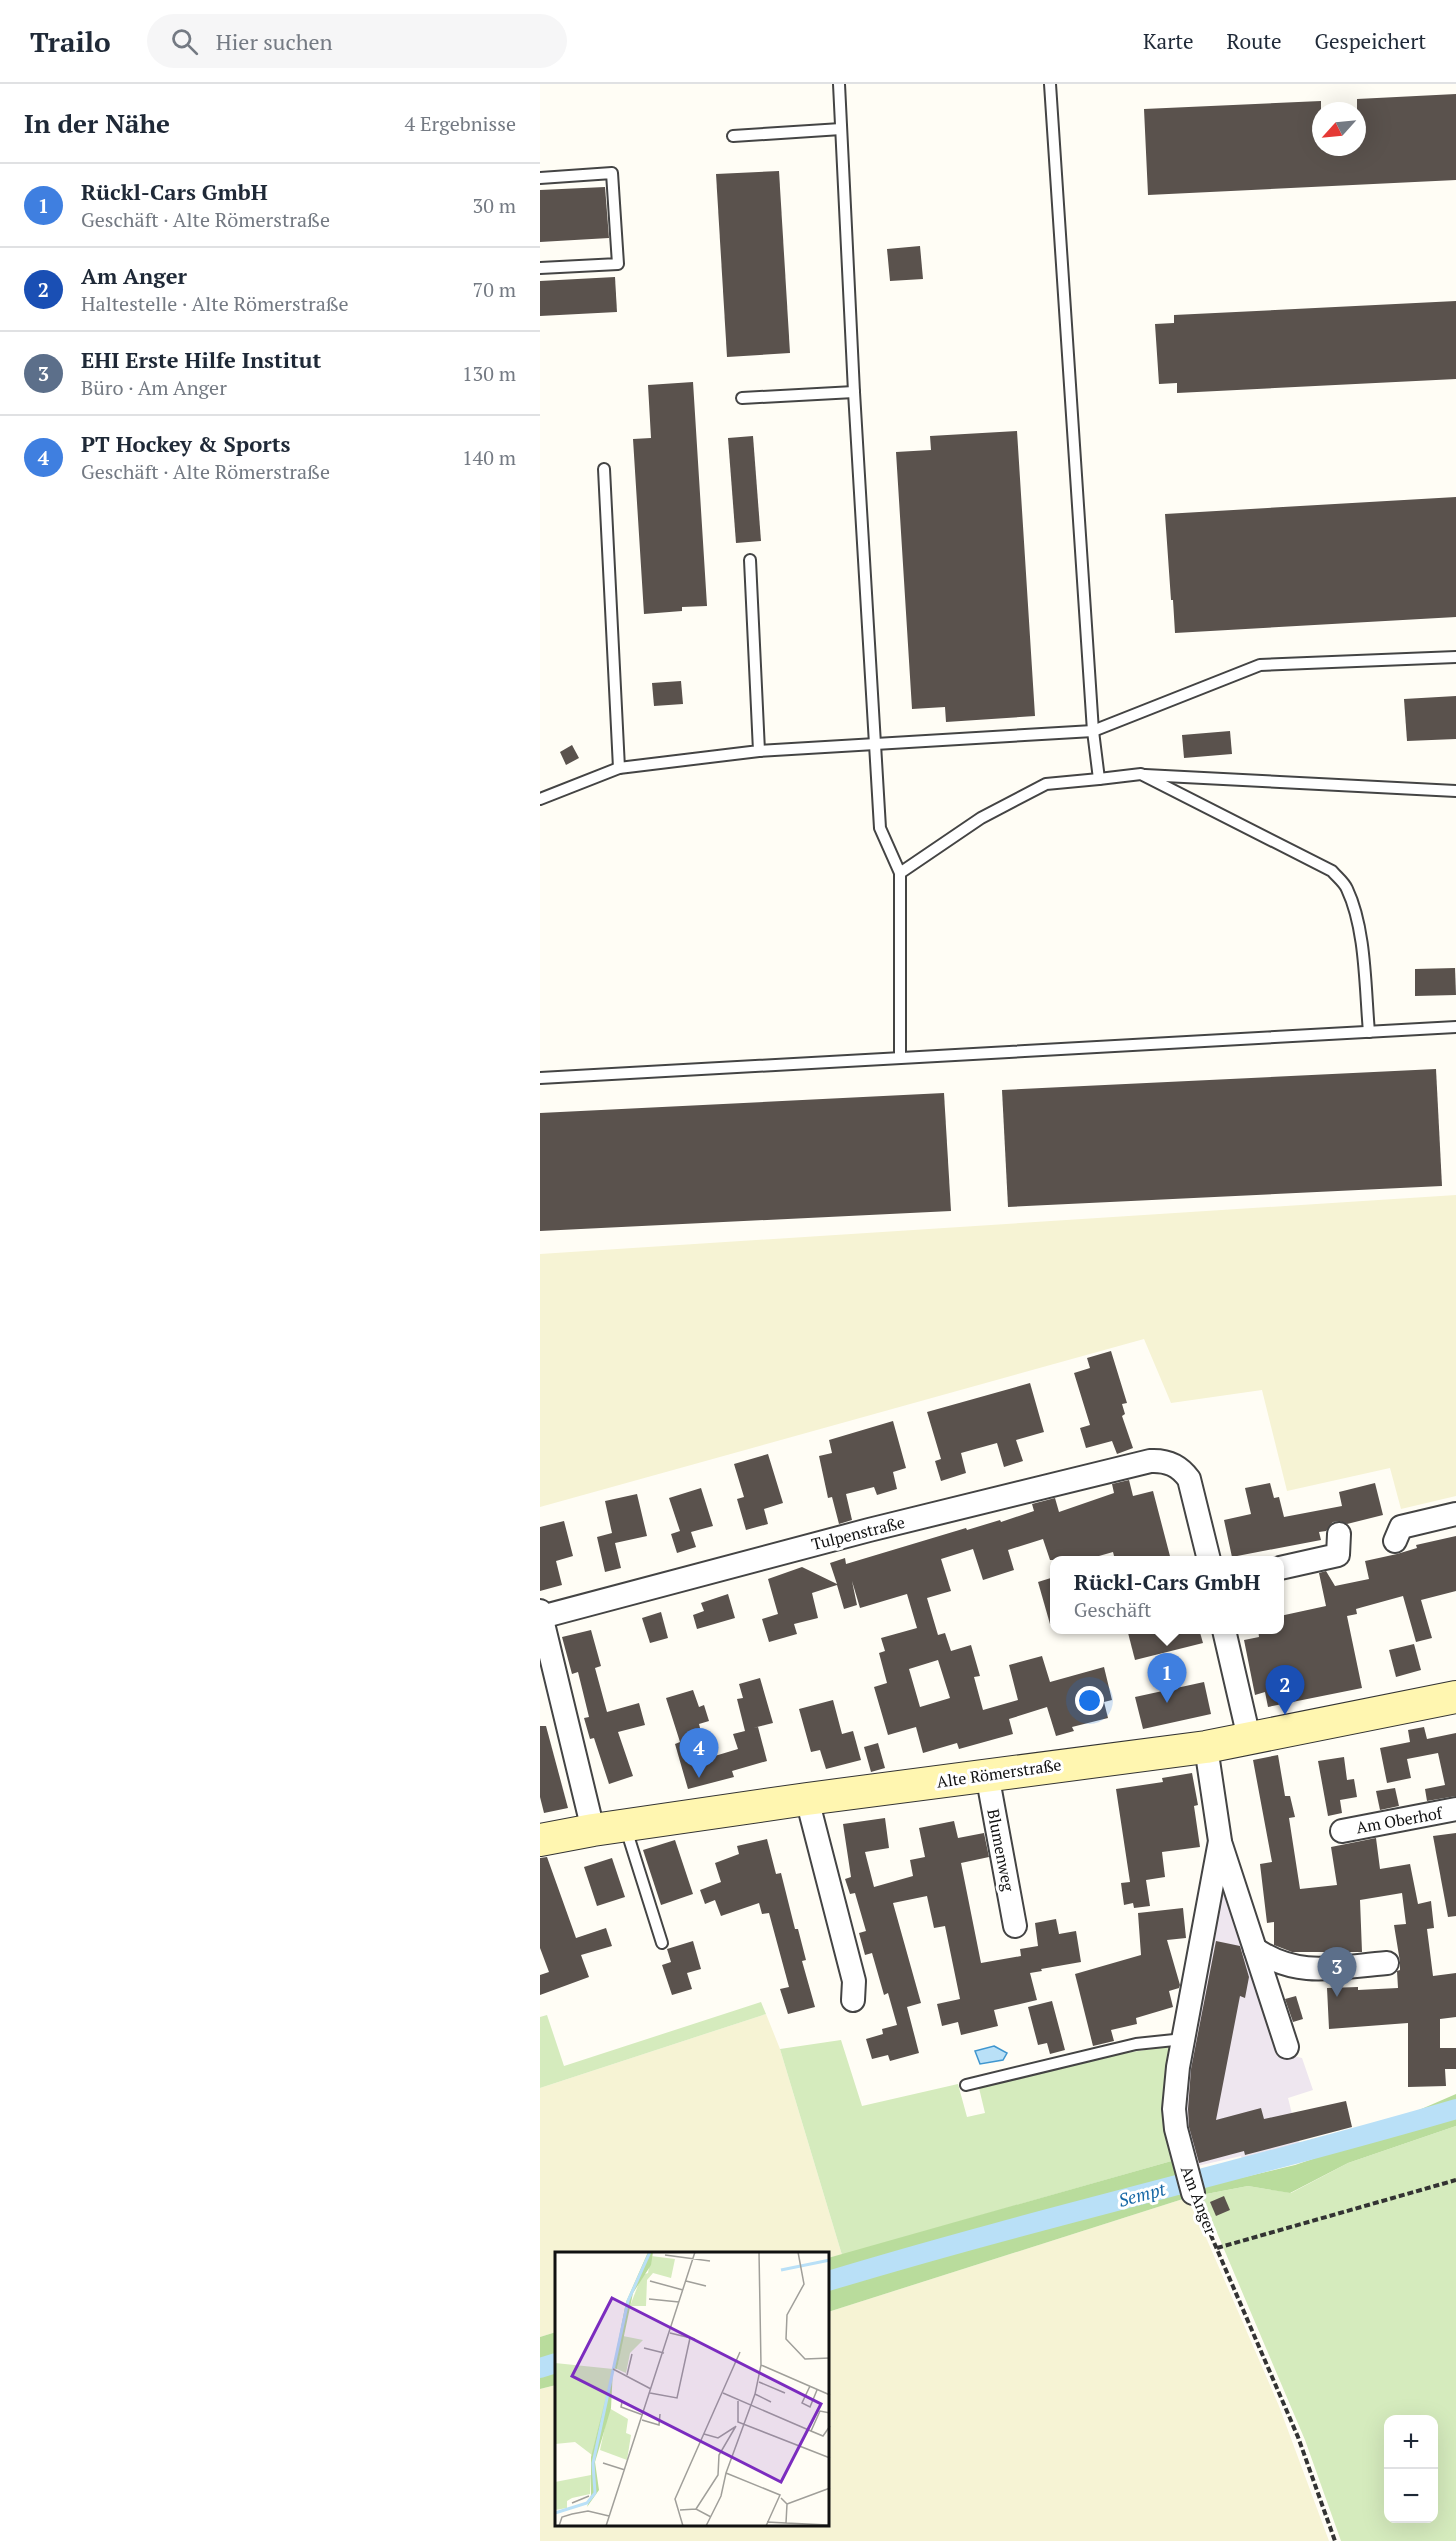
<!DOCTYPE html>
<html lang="de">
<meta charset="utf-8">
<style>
body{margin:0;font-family:"PT Serif",serif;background:#f6f6f7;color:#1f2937}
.controls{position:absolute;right:18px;bottom:18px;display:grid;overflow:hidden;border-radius:12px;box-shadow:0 6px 24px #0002}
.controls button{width:54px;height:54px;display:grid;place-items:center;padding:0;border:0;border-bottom:2px solid #e0e1e3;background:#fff;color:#1f2937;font:30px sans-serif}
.compass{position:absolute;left:772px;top:18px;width:54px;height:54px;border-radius:50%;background:#fff;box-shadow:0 6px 24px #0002;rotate:243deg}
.you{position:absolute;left:550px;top:1617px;width:21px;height:21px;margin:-15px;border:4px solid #fff;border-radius:50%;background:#1a73e8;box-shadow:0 0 0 9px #1a73e833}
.badge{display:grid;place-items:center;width:39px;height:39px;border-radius:50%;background:#2563eb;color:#fff;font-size:20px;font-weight:700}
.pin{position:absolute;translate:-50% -50px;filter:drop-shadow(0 2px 3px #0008)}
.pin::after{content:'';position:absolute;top:32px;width:21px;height:18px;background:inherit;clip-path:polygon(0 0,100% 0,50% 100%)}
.popup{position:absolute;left:510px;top:1472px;width:234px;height:78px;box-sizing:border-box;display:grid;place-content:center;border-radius:12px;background:#fff;filter:drop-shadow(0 2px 4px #0005);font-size:20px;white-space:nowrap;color:#747a83}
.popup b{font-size:22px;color:#1f2937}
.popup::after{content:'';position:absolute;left:50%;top:100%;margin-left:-12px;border:12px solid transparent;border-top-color:#fff}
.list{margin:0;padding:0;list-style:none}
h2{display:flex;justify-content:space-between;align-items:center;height:78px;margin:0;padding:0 24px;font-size:26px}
h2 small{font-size:20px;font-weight:400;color:#747a83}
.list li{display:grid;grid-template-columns:39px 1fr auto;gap:18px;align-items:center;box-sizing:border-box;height:84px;padding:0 24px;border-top:2px solid #e0e1e3}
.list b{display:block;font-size:22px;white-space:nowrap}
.list p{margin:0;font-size:20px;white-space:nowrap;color:#747a83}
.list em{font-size:20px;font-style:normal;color:#747a83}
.icon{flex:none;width:33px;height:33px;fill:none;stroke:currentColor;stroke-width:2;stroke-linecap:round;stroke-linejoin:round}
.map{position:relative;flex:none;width:916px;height:2457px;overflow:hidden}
header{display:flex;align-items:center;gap:36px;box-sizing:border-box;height:84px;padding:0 30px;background:#fff;border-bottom:2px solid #e0e1e3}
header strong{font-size:28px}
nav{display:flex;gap:33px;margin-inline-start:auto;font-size:21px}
.search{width:420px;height:54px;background:#f6f6f7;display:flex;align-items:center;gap:15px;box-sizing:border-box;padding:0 21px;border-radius:33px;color:#747a83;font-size:22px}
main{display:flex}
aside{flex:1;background:#fff}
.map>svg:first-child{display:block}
.industrial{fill:#eee6ef}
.farmland{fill:#f6f3d4}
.green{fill:#d5ebbd;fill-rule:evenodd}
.forest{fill:#b9dc9c}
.water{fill:#b9e0f7;stroke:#3f96cf;stroke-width:1.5}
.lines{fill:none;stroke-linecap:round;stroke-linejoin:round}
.canal{stroke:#b9e0f7;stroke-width:20}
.building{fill:#5a524d;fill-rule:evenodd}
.service-casing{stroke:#444;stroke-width:14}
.minor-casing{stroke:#444;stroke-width:26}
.secondary-casing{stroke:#333;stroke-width:34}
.path{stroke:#333;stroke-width:4;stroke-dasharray:6 3;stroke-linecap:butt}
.service{stroke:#fff;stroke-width:10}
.minor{stroke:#fff;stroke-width:22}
.secondary{stroke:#fff6b0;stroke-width:32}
.labels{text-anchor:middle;stroke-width:6;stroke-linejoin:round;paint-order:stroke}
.street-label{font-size:16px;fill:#111;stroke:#fff}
.water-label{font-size:18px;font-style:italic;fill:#1768a6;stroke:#fff}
.inset-river{fill:none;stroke:#b9e0f7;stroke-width:3}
.inset-road{fill:none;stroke:#a09f9a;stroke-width:1.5}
.view{fill:#7b2cbf;fill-opacity:0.15;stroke:#7b2cbf;stroke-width:3}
.inset-edge{fill:none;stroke:#111;stroke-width:3}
</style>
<header>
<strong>Trailo</strong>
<div class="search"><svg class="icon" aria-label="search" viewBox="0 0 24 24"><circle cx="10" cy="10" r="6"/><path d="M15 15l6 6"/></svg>Hier suchen</div>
<nav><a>Karte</a><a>Route</a><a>Gespeichert</a></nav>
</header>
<main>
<aside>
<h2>In der Nähe<small>4 Ergebnisse</small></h2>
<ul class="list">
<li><span class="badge" style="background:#3f7fe0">1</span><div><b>Rückl-Cars GmbH</b><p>Geschäft · Alte Römerstraße</p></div><em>30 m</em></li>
<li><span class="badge" style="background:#1a4fb4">2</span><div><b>Am Anger</b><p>Haltestelle · Alte Römerstraße</p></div><em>70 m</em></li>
<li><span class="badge" style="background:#5c6f8a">3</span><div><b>EHI Erste Hilfe Institut</b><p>Büro · Am Anger</p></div><em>130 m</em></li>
<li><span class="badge" style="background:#3f7fe0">4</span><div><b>PT Hockey &amp; Sports</b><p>Geschäft · Alte Römerstraße</p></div><em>140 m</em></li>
</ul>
</aside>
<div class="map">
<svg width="916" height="2457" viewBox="0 0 916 2457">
<rect width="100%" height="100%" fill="#fffdf5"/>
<!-- industrial -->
<path class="industrial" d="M688,1799L741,1969L762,1974L773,2006L748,2014L760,2061L702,2075L701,2072L653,2083L640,2022L677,1804Z"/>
<!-- farmland -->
<g class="farmland">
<path d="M916,1111V1412L861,1425L850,1384L747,1407L722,1306L631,1319L604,1255L0,1423V1170Z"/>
<path d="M226,1930L240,1965L302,2171L288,2174V2169H16V2248L0,2253V2004Z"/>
<path d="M646,2114L658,2135L739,2322L789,2457H0V2305L16,2301V2440H288V2228Z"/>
</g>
<!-- green -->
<g class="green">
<path d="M221,1918L226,1930L0,2004V1933L7,1931L24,1982Z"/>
<path d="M301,1956L322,2022L418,2000L427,2033L445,2029L439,2004L579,1970L631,1962L635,2076L302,2171L240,1965Z"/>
<path d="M916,2042V2457H801L765,2356L661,2111L708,2102L751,2109L808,2079ZM848,2336H894V2434H848Z"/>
</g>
<!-- forest -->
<g class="forest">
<path d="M916,2010V2042L808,2079L750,2109L708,2102L661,2111L654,2086L670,2084L700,2094L755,2081L837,2053L879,2026Z"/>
<path d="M635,2076L646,2114L288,2228V2174Z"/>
<path d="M16,2248V2301L0,2305V2253Z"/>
</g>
<!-- water -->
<path class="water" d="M454,1962L467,1969L463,1976L440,1980L435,1967Z"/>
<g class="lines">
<!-- canal -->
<g class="canal">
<path d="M288,2197C496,2134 708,2086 916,2025"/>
<path d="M0,2284L16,2279"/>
</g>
</g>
<!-- building -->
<g class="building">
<path d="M916,10V96L608,111L604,25L781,17V63H817V15Z"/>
<path d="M239,87L250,269L187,273L176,90Z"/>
<path d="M65,103L69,154L0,158V106Z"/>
<path d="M380,162L383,195L350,197L347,165Z"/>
<path d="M75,193L77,228L0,232V197Z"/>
<path d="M916,217V295L637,309V299L619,300L615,240L634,239V231Z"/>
<path d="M153,298L167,522L142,523V527L104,530L93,355L111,354L108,301Z"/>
<path d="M477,347L495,632L406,638L405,623L372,625L356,368L391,366L390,352Z"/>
<path d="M213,352L221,457L196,459L188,354Z"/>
<path d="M916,413V533L635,549L633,516H631L625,430Z"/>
<path d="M141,597L143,620L114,622L112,599Z"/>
<path d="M916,612V655L867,657L864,615Z"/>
<path d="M690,647L692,670L644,674L642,651Z"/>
<path d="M32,661L39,674L26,681L20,668Z"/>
<path d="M915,884L916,911L875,912V885Z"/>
<path d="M896,985L902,1102L468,1123L462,1006Z"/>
<path d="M404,1009L411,1127L0,1147V1029Z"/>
<path d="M571,1267L587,1319L582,1320L585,1330L582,1332L593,1364L577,1370L572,1357L546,1364L540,1344L550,1341L534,1289L550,1284L547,1274Z"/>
<path d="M490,1299L504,1348L476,1356L483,1377L464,1383L457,1359L421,1369L426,1389L401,1397L395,1377L401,1375L387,1328Z"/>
<path d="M353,1337L366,1384L353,1388L357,1405L337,1411L334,1403L306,1410L312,1436L299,1440L292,1413L288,1414L279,1372L292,1369L289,1356Z"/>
<path d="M228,1370L243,1419L224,1425L228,1440L206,1446L197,1415L204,1413L194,1380Z"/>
<path d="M589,1396L593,1412L613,1407L631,1476H575L573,1468L545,1476H510L503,1455L468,1466L474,1486L443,1496L433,1465L401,1475L411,1507L387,1514L398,1551L405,1549L411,1567L431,1561L440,1592L434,1593L443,1626L478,1616L469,1581L502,1572L510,1598L564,1583L572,1616L564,1618L568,1634L532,1643L534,1647L516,1652L507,1623L469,1635L473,1650L419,1665L417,1659L383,1669L376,1643L348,1651L334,1603L347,1599L339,1569L345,1567L341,1554L377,1544L367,1510L320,1524L312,1497L317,1521L304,1525L297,1501L272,1509L278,1534L254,1540L257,1550L229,1558L222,1535L238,1530L228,1495L262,1483L297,1500L290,1479L305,1474L306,1480L426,1444L427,1446L460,1436L461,1438L494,1427L492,1420L515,1414L519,1428L574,1409L572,1400ZM398,1576L410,1614L380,1623L369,1585Z"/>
<path d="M730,1399L734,1414L739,1413L744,1433L802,1422L799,1408L835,1399L843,1431L807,1440L800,1437L793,1438L786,1447L779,1448L781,1456L692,1473L684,1436L711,1430L705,1404Z"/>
<path d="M161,1404L173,1442L151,1448L156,1463L137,1469L131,1450L140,1447L129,1414Z"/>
<path d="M97,1410L107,1452L75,1459L81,1484L65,1488L57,1453L72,1449L65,1417Z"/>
<path d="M24,1437L33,1472L16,1477L22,1501L0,1507V1443Z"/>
<path d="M916,1452V1507L881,1516L892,1554L876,1558L863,1512L823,1523L816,1525L817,1530L807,1532L822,1604L728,1623L725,1608L715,1611L704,1556L719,1553L718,1545H740V1532L786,1522L779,1489L786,1487L795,1502L829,1495L825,1477L857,1470L877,1464L876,1461Z"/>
<path d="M514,1493V1539L510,1540L498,1498Z"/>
<path d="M188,1510L195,1534L157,1545L153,1531L164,1527L161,1519Z"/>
<path d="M121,1528L128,1554L110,1559L102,1534Z"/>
<path d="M587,1545H659L663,1559L595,1576Z"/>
<path d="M51,1546L61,1582L55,1584L67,1628L99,1619L105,1641L78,1648L93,1692L69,1700L54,1654L50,1655L44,1634L49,1633L38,1588L32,1590L22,1553Z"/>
<path d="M874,1560L881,1586L856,1593L849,1566Z"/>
<path d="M220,1594L233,1639L213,1644L218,1643L227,1677L192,1687L194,1693L148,1705L135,1660L140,1658L126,1614L153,1606L159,1623L164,1621L169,1637L159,1640L168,1674L198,1665L193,1650L205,1647L197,1615L203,1614L199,1600Z"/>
<path d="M664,1598L671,1630L603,1645L595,1613Z"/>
<path d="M293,1616L302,1650L313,1647L321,1676L286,1685L280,1666L271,1668L259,1625Z"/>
<path d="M0,1642H6L28,1724L4,1729L0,1713Z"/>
<path d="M884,1643L887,1655L916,1649V1712L887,1717L885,1705L905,1701L898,1669L867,1675L871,1694L847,1699L840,1664L870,1658L868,1646Z"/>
<path d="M338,1659L345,1684L331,1688L324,1663Z"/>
<path d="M738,1671L745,1712H750L755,1733L749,1734L760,1805L797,1801L791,1763L836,1754L840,1785L870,1780L878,1820L891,1817L894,1844L887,1845L893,1892L916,1889V1933L900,1935V1964H916V1985H905L906,2002L868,2003V1939L789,1945L787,1904L818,1903V1906L858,1904L857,1887L860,1886V1878L854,1841L866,1840L862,1809L820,1816L822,1868H752L734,1861V1838L727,1839L720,1780L732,1778L713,1676Z"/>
<path d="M804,1673L807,1696L814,1695L817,1713L800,1716L802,1729L788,1732L778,1677Z"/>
<path d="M652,1689L658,1721L654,1722L660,1763L622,1768L625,1793L606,1796L610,1822L594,1824L593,1819L584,1821L581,1799L590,1798L576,1705L623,1698L622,1694Z"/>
<path d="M855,1704L859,1722L840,1726L836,1707Z"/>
<path d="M345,1734L349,1764L325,1768L334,1803L373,1792L370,1776L385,1773L379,1744L414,1737L418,1754L444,1749L449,1773L421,1779L441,1879L481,1872L480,1865L498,1862L495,1839L516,1835L519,1850L536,1847L541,1878L501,1885L502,1887L490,1889L497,1916L454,1926L458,1942L421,1951L418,1938L402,1942L397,1920L420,1915L405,1842L394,1844L387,1812L353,1819L381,1919L367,1923L379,1969L350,1977L348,1971L332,1975L326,1955L343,1950L342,1945L357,1941L348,1909L344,1911L332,1869L325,1871L319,1849L326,1847L315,1809L310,1810L305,1795L311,1793L303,1740Z"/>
<path d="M916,1749V1832L908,1833L893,1752Z"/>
<path d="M227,1755L236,1790L241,1789L255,1845H258L266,1876L262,1877L275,1923L248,1930L240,1905L249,1903L229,1829L222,1830L219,1819L181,1832L175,1816L165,1820L160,1806L181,1798L175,1779L199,1770L197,1762Z"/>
<path d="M135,1756L153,1810L121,1821L103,1766Z"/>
<path d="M7,1773L36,1854L66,1844L72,1862L41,1871L49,1893L0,1911V1891L9,1888L0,1864V1774Z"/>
<path d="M72,1774L85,1813L57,1822L44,1783Z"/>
<path d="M643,1824L646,1854L627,1856L640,1901L639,1904L629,1907L633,1923L596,1934L597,1940L571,1946L574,1957L553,1962L535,1890L601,1871L598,1829Z"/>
<path d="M153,1857L161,1885L147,1889L152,1905L132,1911L122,1881L131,1878L127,1865Z"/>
<path d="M676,1857L700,1862L709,1893L705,1914L700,1912L676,2036L721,2024L724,2035L806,2017L812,2043L705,2071L704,2067L659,2079L649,2043L648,2025L651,1985Z"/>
<path d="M756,1912L763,1935L753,1938L745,1915Z"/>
<path d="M512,1917L525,1966L510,1970L507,1959L498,1961L488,1923Z"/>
<path d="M684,2112L690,2126L676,2132L670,2118Z"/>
</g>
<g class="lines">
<!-- service casing -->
<g class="service-casing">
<g id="service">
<path d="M299,0L314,308L340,744L360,789V973"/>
<path d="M193,52L301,45"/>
<path d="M0,94L72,89L78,180L0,184"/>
<path d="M202,314L314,308"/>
<path d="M64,385L79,684"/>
<path d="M219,667L553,647L720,581L916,573"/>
<path d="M605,691L916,707"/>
<path d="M559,695L601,690L792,787C797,793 804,798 807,805C826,845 825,904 829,948"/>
<path d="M0,715L79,684L219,667L210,476"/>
<path d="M360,789L441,734L506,700L559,695L553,647L510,0"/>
<path d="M0,994L916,943"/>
<path d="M86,1745L122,1859"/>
<path d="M426,2001L596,1960L644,1955"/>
</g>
</g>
<!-- minor casing -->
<g class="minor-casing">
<g id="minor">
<path d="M855,1457L861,1443L916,1430"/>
<path d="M740,1484L798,1471L799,1450"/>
<path d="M0,1527L53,1746"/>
<path d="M1,1533L329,1446L610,1377C627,1376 639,1381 649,1395L669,1476"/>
<path d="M684,1546L709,1654"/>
<path d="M447,1690L475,1842"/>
<path d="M267,1715L314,1897L313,1916"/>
<path d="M802,1747L916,1725"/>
<path d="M681,1761L747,1963"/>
<path d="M715,1865C759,1895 797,1883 847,1879"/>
<path d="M653,2109L636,2045L634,2025L638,1983L680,1757L666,1663"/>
</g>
</g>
<!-- secondary casing -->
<g class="secondary-casing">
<path id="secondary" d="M0,1756L53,1746L267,1715L666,1663L916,1613"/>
</g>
<!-- path -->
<g class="path">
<path d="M660,2126L758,2353L795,2457"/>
<path d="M677,2164L916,2096"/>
</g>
<!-- service -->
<use href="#service" class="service"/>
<!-- minor -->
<use href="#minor" class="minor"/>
<!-- secondary -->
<use href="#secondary" class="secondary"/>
</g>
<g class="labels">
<!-- street labels -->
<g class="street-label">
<text transform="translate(318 1449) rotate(-14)" y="6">Tulpenstraße</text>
<text transform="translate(459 1689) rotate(-8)" y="6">Alte Römerstraße</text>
<text transform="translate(859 1736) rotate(-10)" y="6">Am Oberhof</text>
<text transform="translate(461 1766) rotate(79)" y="6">Blumenweg</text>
<text transform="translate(659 2116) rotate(69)" y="6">Am Anger</text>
</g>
<!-- water labels -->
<g class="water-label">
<text transform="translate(602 2111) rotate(-15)" y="6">Sempt</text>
</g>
</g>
<!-- overview -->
<g transform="translate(15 2168)">
<rect width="274" height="274" fill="#fffdf5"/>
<path d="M96,4L120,7L116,26L98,21L92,28L91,54H75L87,23L93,21ZM68,84L88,88L75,101L71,121L62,117ZM0,111L58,117L37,203L20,190L0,192ZM54,156L73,167L71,181L76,183L72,208L45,198ZM36,223L35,242L17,246L12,249V256L0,258V230Z" fill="#d5ebbd"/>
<path d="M93,0H98L96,13L78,41L62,117L58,116L71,50ZM58,117L56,156L40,210L44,238L32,255L36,243V205Z" fill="#b9dc9c"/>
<path class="inset-river" d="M226,18L275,8M0,261L32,251L40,241L38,211L73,49L95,0"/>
<path class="inset-road" d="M204,0L206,113M243,0L249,32L232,63L231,87L250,107L275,106M110,3L155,9M95,29L128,38M131,29L151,34M94,47L124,50M115,81L140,87M89,96L109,101M58,117L96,137M72,123L77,102M204,130L230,141M255,134L247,151L255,155L262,138M95,141L122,146L135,86M168,141L256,179M183,149V170L275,206M67,150L66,155L88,163M216,150L200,142L206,113L275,143M275,161L265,159L256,179L268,184L275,174M87,168L104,173L105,162M149,182L163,186L180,175M48,211L70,218M171,221L225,243L211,274M226,246L232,252L231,271L273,273M17,251L34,244M232,252L275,236M141,257L163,223L164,203L181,174M125,258L141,257L156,265M212,270L231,271M4,274L7,265L17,262L33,259L54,264M51,274L140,0M128,274L120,247L185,100M151,274L166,244L171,221L200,142"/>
<path class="view" d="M57,46L266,152L226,230L17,124Z"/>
<rect width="274" height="274" class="inset-edge"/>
</g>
</svg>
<div class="controls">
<button>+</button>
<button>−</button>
</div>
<svg class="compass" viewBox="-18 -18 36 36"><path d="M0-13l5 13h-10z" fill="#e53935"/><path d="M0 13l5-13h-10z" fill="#747a83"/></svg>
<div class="you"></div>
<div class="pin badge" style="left:627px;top:1619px;background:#3f7fe0">1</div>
<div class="popup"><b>Rückl-Cars GmbH</b>Geschäft</div>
<div class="pin badge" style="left:745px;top:1631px;background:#1a4fb4">2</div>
<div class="pin badge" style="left:797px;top:1913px;background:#5c6f8a">3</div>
<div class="pin badge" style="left:159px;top:1694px;background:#3f7fe0">4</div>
</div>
</main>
